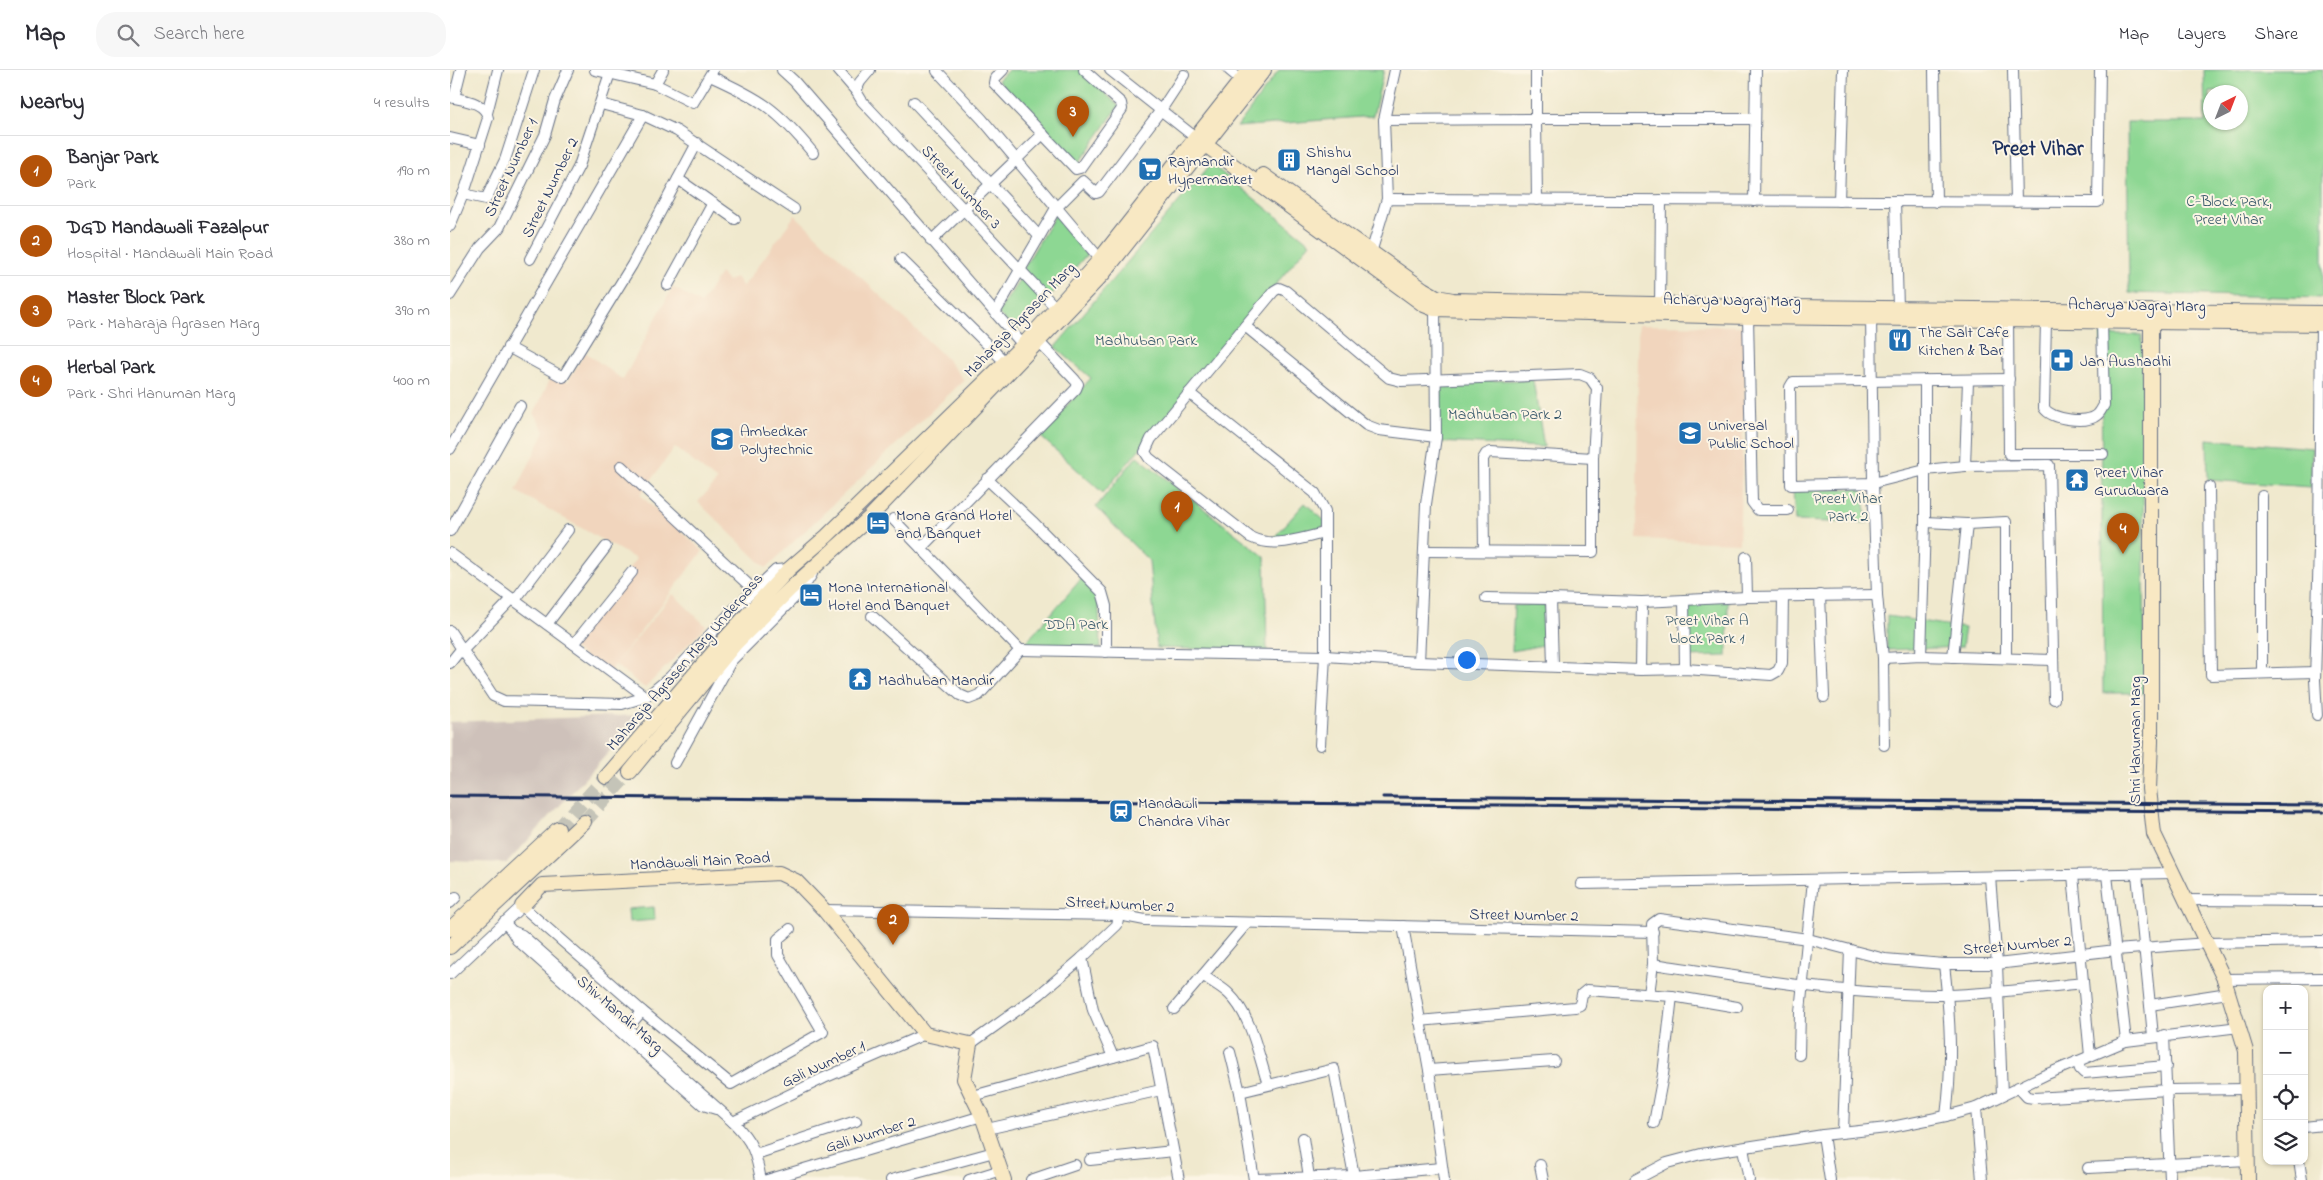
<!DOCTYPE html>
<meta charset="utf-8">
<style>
body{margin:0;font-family:"Indie Flower",sans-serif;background:#f7f7f7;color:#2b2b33}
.controls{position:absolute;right:15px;bottom:15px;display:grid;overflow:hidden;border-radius:10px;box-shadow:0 1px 4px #0004}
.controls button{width:45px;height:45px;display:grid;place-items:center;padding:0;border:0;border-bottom:1px solid #e1e1e2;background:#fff;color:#2b2b33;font:25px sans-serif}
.compass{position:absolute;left:1753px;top:15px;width:45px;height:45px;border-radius:50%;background:#fff;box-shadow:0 1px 4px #0004;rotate:42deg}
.you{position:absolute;left:1016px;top:589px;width:18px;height:18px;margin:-12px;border:4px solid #fff;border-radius:50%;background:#1a73e8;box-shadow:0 0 0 8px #1a73e833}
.badge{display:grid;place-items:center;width:32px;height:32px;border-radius:50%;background:#b45309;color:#fff;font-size:16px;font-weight:700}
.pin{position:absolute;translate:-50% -41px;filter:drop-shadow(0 1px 2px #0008)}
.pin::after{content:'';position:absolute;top:26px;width:18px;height:15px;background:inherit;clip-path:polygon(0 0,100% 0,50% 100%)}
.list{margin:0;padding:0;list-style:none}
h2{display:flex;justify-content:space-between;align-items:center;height:65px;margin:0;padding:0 20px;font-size:21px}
h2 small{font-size:16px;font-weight:400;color:#7c7c81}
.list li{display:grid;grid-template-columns:32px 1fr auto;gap:15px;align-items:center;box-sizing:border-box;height:70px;padding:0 20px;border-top:1px solid #e1e1e2}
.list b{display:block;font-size:19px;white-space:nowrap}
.list p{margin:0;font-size:16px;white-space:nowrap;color:#7c7c81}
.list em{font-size:16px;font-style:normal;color:#7c7c81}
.icon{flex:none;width:28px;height:28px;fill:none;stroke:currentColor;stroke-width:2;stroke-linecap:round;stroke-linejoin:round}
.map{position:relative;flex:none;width:1873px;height:1110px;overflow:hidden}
header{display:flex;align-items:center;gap:30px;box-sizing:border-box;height:70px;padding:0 25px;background:#fff;border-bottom:1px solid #e1e1e2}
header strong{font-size:24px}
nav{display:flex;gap:28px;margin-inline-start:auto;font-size:18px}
.search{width:350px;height:45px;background:#f7f7f7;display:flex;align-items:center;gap:12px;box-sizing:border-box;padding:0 18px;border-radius:20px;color:#7c7c81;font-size:19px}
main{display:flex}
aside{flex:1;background:#fff}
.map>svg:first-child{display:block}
.built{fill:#f1d5bd}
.industrial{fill:#cec1ba}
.green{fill:#8dd793;stroke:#548378;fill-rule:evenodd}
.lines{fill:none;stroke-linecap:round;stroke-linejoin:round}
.secondary-tunnel{stroke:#c5c4b8;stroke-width:14;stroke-dasharray:14 7;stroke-linecap:butt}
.street-casing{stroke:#667085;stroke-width:12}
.secondary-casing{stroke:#667085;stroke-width:16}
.street{stroke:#fff;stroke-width:10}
.secondary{stroke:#f8e8c3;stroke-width:14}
.rail{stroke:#1b2f5e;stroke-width:3}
.labels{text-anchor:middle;stroke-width:4;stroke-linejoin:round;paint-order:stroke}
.poi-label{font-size:16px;fill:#1b2f5e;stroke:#fcf5e5;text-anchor:start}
.street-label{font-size:16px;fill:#1b2f5e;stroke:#fcf5e5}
.park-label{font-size:16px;fill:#38596b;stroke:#fcf5e5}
.district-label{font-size:21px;font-weight:bold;fill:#1b2f5e;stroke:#fcf5e5}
</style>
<header>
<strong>Map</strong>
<div class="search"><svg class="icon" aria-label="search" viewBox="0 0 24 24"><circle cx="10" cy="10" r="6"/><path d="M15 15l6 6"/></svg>Search here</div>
<nav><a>Map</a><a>Layers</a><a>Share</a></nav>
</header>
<main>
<aside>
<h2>Nearby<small>4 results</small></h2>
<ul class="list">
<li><span class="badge">1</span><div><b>Banjar Park</b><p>Park</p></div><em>190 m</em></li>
<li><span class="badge">2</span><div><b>DGD Mandawali Fazalpur</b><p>Hospital · Mandawali Main Road</p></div><em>380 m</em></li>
<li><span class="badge">3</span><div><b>Master Block Park</b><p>Park · Maharaja Agrasen Marg</p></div><em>390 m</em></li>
<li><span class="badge">4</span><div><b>Herbal Park</b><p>Park · Shri Hanuman Marg</p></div><em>400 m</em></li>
</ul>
</aside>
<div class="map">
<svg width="1873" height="1110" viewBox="0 0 1873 1110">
<rect width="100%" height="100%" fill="#fcf5e5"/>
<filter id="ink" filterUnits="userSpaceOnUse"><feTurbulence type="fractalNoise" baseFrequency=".02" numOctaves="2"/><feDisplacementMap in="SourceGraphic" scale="10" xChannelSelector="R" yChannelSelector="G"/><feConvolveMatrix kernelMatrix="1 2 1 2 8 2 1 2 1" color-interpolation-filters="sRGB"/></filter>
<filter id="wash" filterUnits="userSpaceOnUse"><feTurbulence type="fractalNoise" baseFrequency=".0096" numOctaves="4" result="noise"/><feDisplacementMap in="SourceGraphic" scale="20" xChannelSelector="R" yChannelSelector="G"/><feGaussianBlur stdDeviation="1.12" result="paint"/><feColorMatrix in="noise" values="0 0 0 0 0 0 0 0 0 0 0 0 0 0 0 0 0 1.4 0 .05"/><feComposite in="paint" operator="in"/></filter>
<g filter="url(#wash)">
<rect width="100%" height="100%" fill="#f0e9ce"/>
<!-- built -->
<g class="built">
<path d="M345,145L495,287L514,310L316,498L248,432L267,411L225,377L190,425L253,481L157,605L120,575L186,489L66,421L95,361L84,344L102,305L118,312L135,282L173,310L223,217L251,234L270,203L278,211L286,207L293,217Z"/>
<path d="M1188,255L1297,256L1289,473L1187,469Z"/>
<path d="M223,524L256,556L195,618L165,595Z"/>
</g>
<!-- industrial -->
<path class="industrial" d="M193,645L57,793L0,791V652Z"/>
<!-- green -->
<g class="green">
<path d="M558,0H630L669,36L626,97L548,10Z"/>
<path d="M829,0H934L923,46L787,57Z"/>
<path d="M1754,0H1873V228L1679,223L1677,52H1755ZM1760,22H1790V52H1760Z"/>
<path d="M761,94L860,173L653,423L590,366L641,308L605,277Z"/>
<path d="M607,142L640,181L599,227L573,199Z"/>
<path d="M572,206L595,228L566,262L548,243Z"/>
<path d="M1651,265H1692L1695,623H1653Z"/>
<path d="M1083,310L1094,377L987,372L992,311Z"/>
<path d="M1757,369L1862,378L1861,417L1758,410Z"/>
<path d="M687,386L815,487L817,581L707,578L699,491L646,437Z"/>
<path d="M1412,418L1418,453L1345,451L1343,421Z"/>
<path d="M855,433L877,453L870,459L819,473Z"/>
<path d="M632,508L648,524L651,578L572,577Z"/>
<path d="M1278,529L1277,586L1237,587L1236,530Z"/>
<path d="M1064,535H1095L1093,575L1062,581Z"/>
<path d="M1437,546L1515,558L1512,577L1437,580Z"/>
<path d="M204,837L205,850L179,852L178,839Z"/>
</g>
</g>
<g filter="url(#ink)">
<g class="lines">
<!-- secondary-tunnel -->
<g class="secondary-tunnel">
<path d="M134,752L180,702"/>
<path d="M108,759L156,707"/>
</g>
<!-- street casing -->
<g class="street-casing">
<g id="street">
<path d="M145,0L205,14L243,33L263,0"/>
<path d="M332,0L344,11L573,275"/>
<path d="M388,0L406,21"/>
<path d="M420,0L410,12L406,21L412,31L605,237"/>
<path d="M553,0L545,8L544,13L626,99L630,98L672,39L671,33L634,0"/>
<path d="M660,0L746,68"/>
<path d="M779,0L791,10"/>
<path d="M945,0L934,50L1086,49L1087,130"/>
<path d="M1086,0V49H1305"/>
<path d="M1484,0L1486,132"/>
<path d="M1563,0L1566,132"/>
<path d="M487,1L532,49L650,189"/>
<path d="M260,6C311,29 327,39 363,83"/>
<path d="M205,14L213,0"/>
<path d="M0,27C13,30 36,32 38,48L16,117L0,156"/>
<path d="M4,28L11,0"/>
<path d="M464,32L589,166"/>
<path d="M151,34L193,45L227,61L344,139"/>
<path d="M37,43L48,0"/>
<path d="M934,50L937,129"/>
<path d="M0,68L30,75"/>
<path d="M228,109L285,149"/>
<path d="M13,124L36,129L55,90L84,0"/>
<path d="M1304,131L1306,0"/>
<path d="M1389,131L1393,0"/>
<path d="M1445,131L1448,238"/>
<path d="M481,171L593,64"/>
<path d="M921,183L937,129L1648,132L1650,0"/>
<path d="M80,189L129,96L161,0"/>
<path d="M451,189L555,292"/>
<path d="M218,215L263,133"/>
<path d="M0,225L30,178L49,158L95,65L105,30L118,0"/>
<path d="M985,234L986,367L976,434L969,592L1191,600L1235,599L1321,605L1328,601L1332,593L1333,527"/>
<path d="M1210,239L1211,130"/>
<path d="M545,243L606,138L633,111L646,123L649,122L711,40L734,5"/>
<path d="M1421,244L1423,413L1427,525L1433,588L1434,675"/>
<path d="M1558,245L1559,384H1653"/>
<path d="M1298,247L1302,432L1308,440H1338"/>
<path d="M1596,251L1594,338C1602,350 1637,354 1647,345C1650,343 1652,338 1654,335L1652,251"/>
<path d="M795,256L916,355L929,360L986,367"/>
<path d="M58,277L113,307L182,195L247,73"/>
<path d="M1559,309L1343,312L1340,317L1341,415L1423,413L1475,400L1515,396L1599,395L1604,629"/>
<path d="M739,323L865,423L875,441V586L870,675"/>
<path d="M0,379L193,45"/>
<path d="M171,396L304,520"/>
<path d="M1515,396L1518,310"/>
<path d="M537,409L584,453L652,522L656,536V582"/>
<path d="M1759,417L1761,605L1865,602"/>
<path d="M443,449L471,478"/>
<path d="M1475,452L1517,454L1556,452V588"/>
<path d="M0,461L70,336"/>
<path d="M875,463C850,468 824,479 800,467L699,388L695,382L701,369L824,221L829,218L836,221L939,308L951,311L1130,304L1140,308L1147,318L1143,388V482L975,481"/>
<path d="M1034,481L1033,389L1036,384L1041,382L1143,388"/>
<path d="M0,483L196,627"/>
<path d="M1296,487L1297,527"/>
<path d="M1370,525L1374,627"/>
<path d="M1036,528L1101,529"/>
<path d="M65,530L118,460"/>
<path d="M1234,530L1235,599"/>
<path d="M422,546L510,625L519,629L529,625L570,580L471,478L626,319L628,314L625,310L589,272"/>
<path d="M97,554L156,477"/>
<path d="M0,561L43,626L54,631L172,634L196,627L220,607L286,537L326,500L339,499"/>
<path d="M124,574L182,502"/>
<path d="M13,580L62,529"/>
<path d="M570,580L875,586L969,592"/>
<path d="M1471,586L1475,452V310"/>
<path d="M1503,587L1517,454"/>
<path d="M1433,588L1471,586L1603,590"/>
<path d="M0,593L12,578"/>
<path d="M1103,595L1101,529L1192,532"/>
<path d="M1191,600L1192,532L1297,527L1427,525"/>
<path d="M1812,603V426"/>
<path d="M1867,645L1865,610L1869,478L1871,249"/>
<path d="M225,693L281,591L352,520L362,504"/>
<path d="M1687,804L1703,966"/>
<path d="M1623,805L1640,986"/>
<path d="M1657,805L1676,971"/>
<path d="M1540,807L1547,894L1552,1025"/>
<path d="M1131,814L1723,803"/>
<path d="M1734,830L1873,831"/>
<path d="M0,833L6,827"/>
<path d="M374,840L669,845L695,850L1203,862"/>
<path d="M54,852L62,861L72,865L283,1052C303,1072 306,1083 311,1110"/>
<path d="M953,856L979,1000L994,1110"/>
<path d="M62,861L67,870L253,1035L266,1039"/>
<path d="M632,888L643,940L663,987"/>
<path d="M1203,894C1300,908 1397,926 1497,925C1542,924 1588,918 1633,913"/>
<path d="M1494,894C1500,947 1503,992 1496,1046"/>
<path d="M0,904L72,836L192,941L281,1014L373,962L328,885V869L340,859"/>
<path d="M753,905L797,853"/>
<path d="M1774,909L1873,908"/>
<path d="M1199,924L1203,894L1202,854L1209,849L1358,869L1435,889L1494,894H1547L1666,880L1757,873L1873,871"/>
<path d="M1700,935L1778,923"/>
<path d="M724,939L753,905C761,912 772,917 779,924C802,946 808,985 818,1014"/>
<path d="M969,951L1125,937L1130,935L1132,924L1137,920L1222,926L1287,937"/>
<path d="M174,962L192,941"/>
<path d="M1714,965L1720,1110"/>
<path d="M520,974L590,924L632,888L667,855L669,845"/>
<path d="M780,982L790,1022L884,999L904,1106L991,1098"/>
<path d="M1349,985L1350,942L1363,810"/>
<path d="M1627,991L1630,999L1634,1003L1716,996"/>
<path d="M979,1000L1104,991"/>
<path d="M1568,1017L1577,1027L1584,1028L1718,1020L1797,1019"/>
<path d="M790,1022L804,1110"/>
<path d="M523,1026L703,976L729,1110"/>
<path d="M1526,1038L1532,1110"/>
<path d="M283,1052L374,1008L475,964"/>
<path d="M1204,1053L1213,1005L1222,926"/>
<path d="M1854,1057L1873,1055"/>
<path d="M537,1059L711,1020"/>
<path d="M1393,1062L1400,880"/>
<path d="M1373,1065L1380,1110"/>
<path d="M853,1068L859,1107"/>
<path d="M1293,1078L1299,1110"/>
<path d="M306,1084L406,1051"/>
<path d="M640,1090L723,1081"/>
<path d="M1849,1091L1852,1110"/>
<path d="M1090,1095L1093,1110"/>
<path d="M1638,1098L1798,1090"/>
<path d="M804,1109L904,1106"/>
<path d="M317,1110L532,1046"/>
<path d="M441,1110L544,1082"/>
<path d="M519,1110L551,1100"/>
<path d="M581,1110L625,1095"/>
<path d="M1185,1110L1217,1093L1251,1084L1373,1065L1437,1058L1496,1046L1526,1038L1595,1005L1676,971L1789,957"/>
</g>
</g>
<!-- secondary casing -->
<g class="secondary-casing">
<g id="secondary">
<path d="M746,68L974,235L984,239L1298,247L1873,254"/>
<path d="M813,105L973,219L987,227L1003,230L1342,237L1873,243"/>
<path d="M1701,244V672L1699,719L1704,764L1774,909L1796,981L1798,1110"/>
<path d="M180,702L285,574L340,519L418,449L653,204L814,0"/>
<path d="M156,707L273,571L339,499L377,466L573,275L646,194L799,0"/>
<path d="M72,836L92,815L329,803L346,811L374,840L475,964L520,974L514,1009L532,1046L554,1110"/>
<path d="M0,859L108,759"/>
<path d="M0,877L134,752"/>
</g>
</g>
<!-- street -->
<use href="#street" class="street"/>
<!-- secondary -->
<use href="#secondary" class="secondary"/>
<!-- rail -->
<g class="rail">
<path d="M0,726L1873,742"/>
<path d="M933,727L1873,735"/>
</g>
</g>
</g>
<!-- icons -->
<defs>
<g id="building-square" transform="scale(1.25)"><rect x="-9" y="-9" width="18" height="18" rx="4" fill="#1f6fb2" stroke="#fcf5e5"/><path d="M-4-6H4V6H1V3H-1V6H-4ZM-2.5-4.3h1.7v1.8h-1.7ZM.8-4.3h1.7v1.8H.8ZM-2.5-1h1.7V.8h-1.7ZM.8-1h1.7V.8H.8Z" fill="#fff"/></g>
<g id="supermarket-square" transform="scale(1.25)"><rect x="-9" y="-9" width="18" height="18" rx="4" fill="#1f6fb2" stroke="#fcf5e5"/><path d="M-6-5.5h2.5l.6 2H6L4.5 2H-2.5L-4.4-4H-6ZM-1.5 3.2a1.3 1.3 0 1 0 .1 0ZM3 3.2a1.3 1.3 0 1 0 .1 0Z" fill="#fff"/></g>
<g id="restaurant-square" transform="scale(1.25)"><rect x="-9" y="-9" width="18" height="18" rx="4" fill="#1f6fb2" stroke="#fcf5e5"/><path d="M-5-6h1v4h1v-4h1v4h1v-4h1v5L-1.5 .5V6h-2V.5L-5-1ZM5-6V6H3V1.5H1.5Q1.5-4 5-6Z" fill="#fff"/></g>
<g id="pharmacy-square" transform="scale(1.25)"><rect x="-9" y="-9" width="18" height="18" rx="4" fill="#1f6fb2" stroke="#fcf5e5"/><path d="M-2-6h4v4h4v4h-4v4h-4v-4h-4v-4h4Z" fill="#fff"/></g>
<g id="school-square" transform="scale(1.25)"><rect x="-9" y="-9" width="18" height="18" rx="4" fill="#1f6fb2" stroke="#fcf5e5"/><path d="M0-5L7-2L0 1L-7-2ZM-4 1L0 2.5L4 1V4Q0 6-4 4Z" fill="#fff"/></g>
<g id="university-square" transform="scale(1.25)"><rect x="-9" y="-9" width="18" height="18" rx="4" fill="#1f6fb2" stroke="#fcf5e5"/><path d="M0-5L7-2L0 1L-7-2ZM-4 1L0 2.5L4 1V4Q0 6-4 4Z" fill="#fff"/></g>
<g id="temple-square" transform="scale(1.25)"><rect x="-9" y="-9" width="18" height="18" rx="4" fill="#1f6fb2" stroke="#fcf5e5"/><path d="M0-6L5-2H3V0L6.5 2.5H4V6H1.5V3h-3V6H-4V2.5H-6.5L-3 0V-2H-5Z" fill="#fff"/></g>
<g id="hotel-square" transform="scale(1.25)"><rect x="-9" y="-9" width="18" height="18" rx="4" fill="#1f6fb2" stroke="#fcf5e5"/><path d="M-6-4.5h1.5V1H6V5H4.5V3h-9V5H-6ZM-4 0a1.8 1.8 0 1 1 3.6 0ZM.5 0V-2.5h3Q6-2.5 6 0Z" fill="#fff"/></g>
<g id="station-square" transform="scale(1.25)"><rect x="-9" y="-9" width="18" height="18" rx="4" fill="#1f6fb2" stroke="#fcf5e5"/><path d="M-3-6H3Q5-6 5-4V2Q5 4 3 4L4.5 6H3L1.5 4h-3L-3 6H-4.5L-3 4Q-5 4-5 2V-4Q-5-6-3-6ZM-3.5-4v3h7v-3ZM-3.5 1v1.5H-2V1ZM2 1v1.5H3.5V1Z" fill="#fff"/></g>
</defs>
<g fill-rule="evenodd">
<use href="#building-square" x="839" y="90"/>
<use href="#supermarket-square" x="700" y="99"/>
<use href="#restaurant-square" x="1450" y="270"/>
<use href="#pharmacy-square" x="1612" y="290"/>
<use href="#school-square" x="1240" y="363"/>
<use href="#university-square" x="272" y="369"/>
<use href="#temple-square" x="1627" y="410"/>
<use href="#hotel-square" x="428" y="453"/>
<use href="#hotel-square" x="361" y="525"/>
<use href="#temple-square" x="410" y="609"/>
<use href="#station-square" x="671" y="741"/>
</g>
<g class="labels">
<!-- poi labels -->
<g class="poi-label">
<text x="856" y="87">Shishu<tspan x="856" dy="18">Mangal School</tspan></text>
<text x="718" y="96">Rajmandir<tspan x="718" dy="18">Hypermarket</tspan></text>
<text x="1468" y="267">The Salt Cafe<tspan x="1468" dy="18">Kitchen &amp; Bar</tspan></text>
<text x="1630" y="296">Jan Aushadhi</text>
<text x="1258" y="360">Universal<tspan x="1258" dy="18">Public School</tspan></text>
<text x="290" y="366">Ambedkar<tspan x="290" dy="18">Polytechnic</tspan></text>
<text x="1644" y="407">Preet Vihar<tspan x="1644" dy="18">Gurudwara</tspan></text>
<text x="446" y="450">Mona Grand Hotel<tspan x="446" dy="18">and Banquet</tspan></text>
<text x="378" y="522">Mona International<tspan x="378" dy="18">Hotel and Banquet</tspan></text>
<text x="428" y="615">Madhuban Mandir</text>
<text x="688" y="738">Mandawli<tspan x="688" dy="18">Chandra Vihar</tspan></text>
</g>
<!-- street labels -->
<g class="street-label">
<text transform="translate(60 97) rotate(-65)" y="6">Street Number 1</text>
<text transform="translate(512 116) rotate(47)" y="6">Street Number 3</text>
<text transform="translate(99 117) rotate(-64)" y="6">Street Number 2</text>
<text transform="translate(1282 229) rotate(1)" y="6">Acharya Nagraj Marg</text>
<text transform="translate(1687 234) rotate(1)" y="6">Acharya Nagraj Marg</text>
<text transform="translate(569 249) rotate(-46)" y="6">Maharaja Agrasen Marg</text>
<text transform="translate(234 591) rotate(-49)" y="6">Maharaja Agrasen Marg Underpass</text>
<text transform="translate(1684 670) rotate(-90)" y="6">Shri Hanuman Marg</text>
<text transform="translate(250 790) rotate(-3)" y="6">Mandawali Main Road</text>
<text transform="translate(670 833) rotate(3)" y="6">Street Number 2</text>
<text transform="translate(1074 844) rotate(1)" y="6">Street Number 2</text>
<text transform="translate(1567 874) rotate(-5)" y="6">Street Number 2</text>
<text transform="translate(171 943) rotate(41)" y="6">Shiv Mandir Marg</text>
<text transform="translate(373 993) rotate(-25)" y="6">Gali Number 1</text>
<text transform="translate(420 1063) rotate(-17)" y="6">Gali Number 2</text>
</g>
<!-- park labels -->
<g class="park-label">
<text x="1779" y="136">C-Block Park,<tspan x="1779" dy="18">Preet Vihar</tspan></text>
<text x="696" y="275">Madhuban Park</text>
<text x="1055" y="349">Madhuban Park 2</text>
<text x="1398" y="433">Preet Vihar<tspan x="1398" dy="18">Park 2</tspan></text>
<text x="1257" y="555">Preet Vihar A<tspan x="1257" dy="18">block Park 1</tspan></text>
<text x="626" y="559">DDA Park</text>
</g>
<!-- district labels -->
<g class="district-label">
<text x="1588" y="85">Preet Vihar</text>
</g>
</g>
</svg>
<div class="controls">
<button>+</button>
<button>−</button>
<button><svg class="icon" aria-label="locate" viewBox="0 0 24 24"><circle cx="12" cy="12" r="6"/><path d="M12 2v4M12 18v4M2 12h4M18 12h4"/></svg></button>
<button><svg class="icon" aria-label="layers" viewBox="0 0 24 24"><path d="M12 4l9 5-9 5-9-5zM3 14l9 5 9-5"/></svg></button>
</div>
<svg class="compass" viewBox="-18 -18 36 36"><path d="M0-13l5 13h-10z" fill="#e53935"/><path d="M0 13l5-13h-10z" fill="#7c7c81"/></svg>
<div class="you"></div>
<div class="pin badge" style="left:727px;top:462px">1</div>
<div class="pin badge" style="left:443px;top:875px">2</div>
<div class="pin badge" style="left:623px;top:67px">3</div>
<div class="pin badge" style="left:1673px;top:484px">4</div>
</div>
</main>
